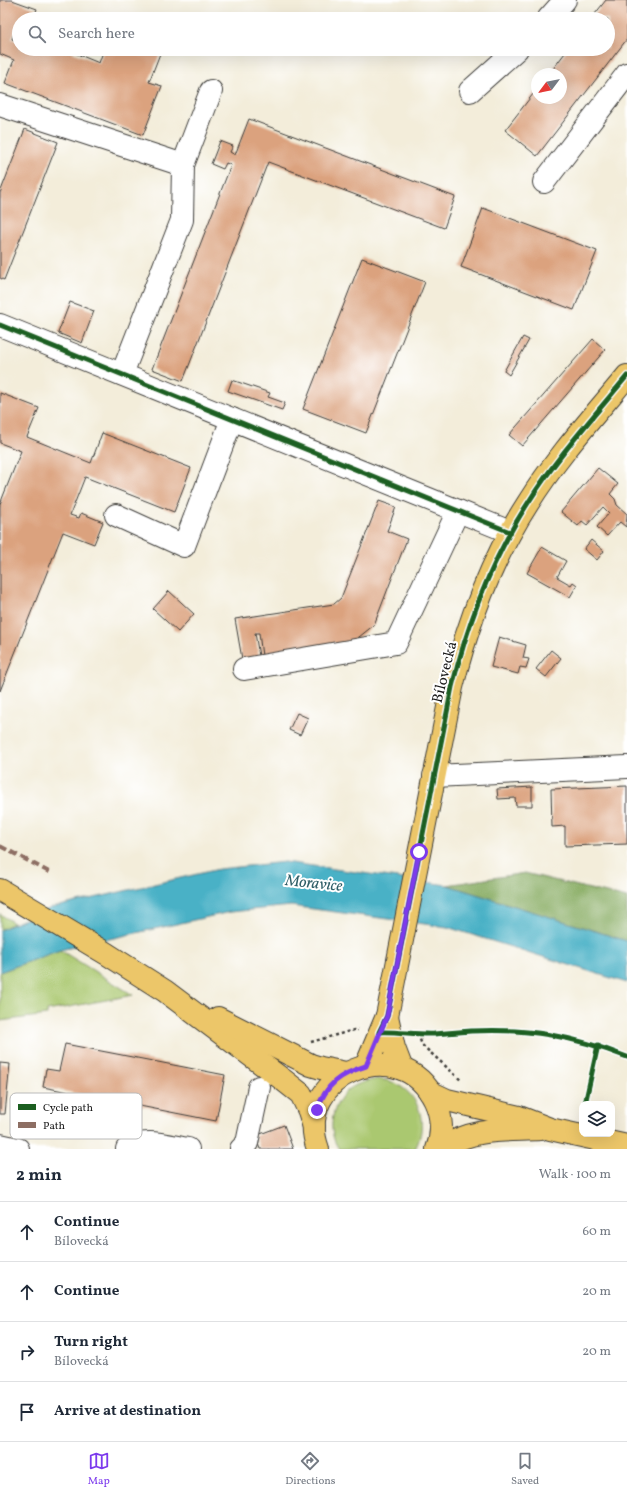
<!DOCTYPE html>
<meta charset="utf-8">
<style>
body{margin:0;font-family:Vollkorn,serif;background:#f2f2f3;color:#1f2937}
.controls{position:absolute;right:12px;bottom:12px;display:grid;overflow:hidden;border-radius:8px;box-shadow:0 4px 16px #0002}
.controls button{width:36px;height:36px;display:grid;place-items:center;padding:0;border:0;border-bottom:1px solid #e0e1e3;background:#fff;color:#1f2937;font:20px sans-serif}
.compass{position:absolute;left:531px;top:68px;width:36px;height:36px;border-radius:50%;background:#fff;box-shadow:0 4px 16px #0002;rotate:238deg}
.stop{position:absolute;width:12px;height:12px;margin:-9px;border:3px solid #7c3aed;border-radius:50%;background:#fff}
.stop.end{background:#7c3aed;border-color:#fff;box-shadow:0 1px 4px #0008}
.list{margin:0;padding:0;list-style:none}
h2{display:flex;justify-content:space-between;align-items:center;height:52px;margin:0;padding:0 16px;font-size:17px}
h2 small{font-size:13px;font-weight:400;color:#747a83}
.list li{display:grid;grid-template-columns:26px 1fr auto;gap:12px;align-items:center;box-sizing:border-box;height:60px;padding:0 16px;border-top:1px solid #e0e1e3}
.list b{display:block;font-size:15px;white-space:nowrap}
.list p{margin:0;font-size:13px;white-space:nowrap;color:#747a83}
.list em{font-size:13px;font-style:normal;color:#747a83}
.icon{flex:none;width:22px;height:22px;fill:none;stroke:currentColor;stroke-width:2;stroke-linecap:round;stroke-linejoin:round}
.map{position:relative;flex:none;width:627px;height:1149px;overflow:hidden}
.search{position:absolute;background:#fff;box-shadow:0 4px 16px #0002;left:12px;right:12px;top:12px;height:44px;display:flex;align-items:center;gap:10px;box-sizing:border-box;padding:0 14px;border-radius:22px;color:#747a83;font-size:15px}
.sheet{height:292px;background:#fff}
nav{display:flex;justify-content:space-around;align-items:center;box-sizing:border-box;height:56px;border-top:1px solid #e0e1e3;background:#fff;font-size:11px;color:#747a83}
nav a{display:grid;justify-items:center;gap:2px}
nav .on{color:#7c3aed}
.map>svg:first-child{display:block}
.green{fill:#aac86f;stroke:#637246}
.forest{fill:#87ac62;stroke:#52643f}
.water{fill:#48b1c6;stroke:#326671}
.building{fill:#dba27e}
.lines{fill:none;stroke-linecap:round;stroke-linejoin:round}
.minor-casing{stroke:#3c3b38;stroke-width:24}
.major-casing{stroke:#3c3b38;stroke-width:24}
.path{stroke:#3c3b38;stroke-width:2.5;stroke-dasharray:3 3;stroke-linecap:butt}
.minor{stroke:#fff;stroke-width:22}
.major{stroke:#ecc669;stroke-width:22}
.quiet{stroke:#8d6e63;stroke-width:4;stroke-dasharray:8 4;stroke-linecap:butt}
.cycleway-casing{stroke:#fff;stroke-width:8}
.cycleway{stroke:#1b5e20;stroke-width:5}
.route{stroke:#7c3aed;stroke-width:5}
.labels{text-anchor:middle;stroke-width:4;stroke-linejoin:round;paint-order:stroke}
.street-label{font-size:15px;fill:#1c1c1c;stroke:#fff}
.water-label{font-size:16px;font-style:italic;fill:#305f68;stroke:#fff}
.key{fill:#fff;stroke:#bbb;stroke-width:1}
.key-label{font-size:11px;fill:#1c1c1c}
</style>
<div class="map">
<svg width="627" height="1149" viewBox="0 0 627 1149">
<rect width="100%" height="100%" fill="#fff"/>
<filter id="ink" filterUnits="userSpaceOnUse"><feTurbulence type="fractalNoise" baseFrequency=".025" numOctaves="2"/><feDisplacementMap in="SourceGraphic" scale="8" xChannelSelector="R" yChannelSelector="G"/><feConvolveMatrix kernelMatrix="1 2 1 2 8 2 1 2 1" color-interpolation-filters="sRGB"/></filter>
<filter id="wash" filterUnits="userSpaceOnUse"><feTurbulence type="fractalNoise" baseFrequency=".012" numOctaves="4" result="noise"/><feDisplacementMap in="SourceGraphic" scale="16" xChannelSelector="R" yChannelSelector="G"/><feGaussianBlur stdDeviation="0.9" result="paint"/><feColorMatrix in="noise" values="0 0 0 0 0 0 0 0 0 0 0 0 0 0 0 0 0 1.4 0 .05"/><feComposite in="paint" operator="in"/></filter>
<g filter="url(#wash)">
<rect width="100%" height="100%" fill="#f3edda"/>
<!-- green -->
<g class="green">
<path d="M0,914L14,923L0,930Z"/>
<path d="M60,950L133,995L47,1011V1015L0,1021V972Z"/>
<path d="M377,1079C382,1080 388,1080 392,1082C420,1093 429,1124 415,1149H339C326,1131 332,1104 348,1090C357,1083 367,1081 377,1079Z"/>
</g>
<!-- forest -->
<path class="forest" d="M525,873L627,898V941L447,885Z"/>
<!-- water -->
<path class="water" d="M285,862L447,885L627,941V983L447,927L291,906L230,912L60,950L0,972V930L51,908L219,869Z"/>
<g id="blocks">
<!-- building -->
<g class="building">
<path d="M0,0H12L37,9L33,19H19L12,39L19,41V49H65L99,63L104,49H155L161,51L149,82L162,86L143,135L5,83L14,60L0,54Z"/>
<path d="M606,0H627V39L537,156L505,130L537,89V98H561V74H549L568,49H608V19H591Z"/>
<path d="M249,119L455,197L444,228L268,162L183,381L152,369L231,165L226,163L223,169L211,164L220,141L233,146L230,152L235,155Z"/>
<path d="M25,129L58,142L4,280L0,278V193Z"/>
<path d="M483,208L597,251L574,310L461,267Z"/>
<path d="M362,258L425,282L366,433L303,409Z"/>
<path d="M70,302L94,311L82,343L58,333Z"/>
<path d="M523,337L529,340L509,375L504,371Z"/>
<path d="M593,339L605,350L522,446L509,435Z"/>
<path d="M232,380L270,393L268,397L285,403L282,410L228,391Z"/>
<path d="M0,393L39,408L27,437L91,463L102,433L191,468L174,512L85,477L70,515L79,518L81,513L103,522L94,544L63,532L0,691V504L21,451L0,443Z"/>
<path d="M598,468L618,484L610,494L615,499L617,505L627,514L626,527L620,522L607,536L597,527L609,513L603,507L587,525L582,521L578,526L561,512Z"/>
<path d="M379,501L396,507L387,531L407,539L374,625L354,641L262,656L259,633H255L259,656L242,659L235,619L334,604L341,598Z"/>
<path d="M591,540L604,551L597,560L584,549Z"/>
<path d="M542,547L566,561L557,577L571,585L573,582L577,585L570,597L527,573Z"/>
<path d="M169,591L194,614L178,632L153,609Z"/>
<path d="M499,637L526,645L523,658L529,659L526,668L520,667L518,674L491,667Z"/>
<path d="M551,650L561,658L546,677L536,669Z"/>
<path d="M297,713L308,718L300,735L289,730Z"/>
<path d="M627,786V844L565,846V826L552,827L551,789Z"/>
<path d="M532,787V806H516L515,798L498,799L497,789Z"/>
<path d="M65,1044L225,1075L216,1121L43,1087L46,1069L59,1071Z"/>
<path d="M0,1063L10,1064L5,1114H0Z"/>
<path d="M284,1125L293,1149H260L255,1136Z"/>
</g>
</g>
</g>
<g filter="url(#ink)">
<use href="#blocks" fill-opacity="0" stroke="#3c3b38" stroke-width="1"/>
<g class="lines">
<!-- minor casing -->
<g class="minor-casing">
<g id="minor">
<path d="M548,19L565,0"/>
<path d="M470,91L517,49"/>
<path d="M0,105L183,165"/>
<path d="M544,182L627,74"/>
<path d="M0,325L510,532"/>
<path d="M122,374L182,220L183,165L211,91"/>
<path d="M116,515L184,546L232,419"/>
<path d="M244,669L396,643L458,511"/>
<path d="M434,776L627,767"/>
<path d="M0,1145L18,1149"/>
<path d="M127,1149C145,1137 168,1146 188,1149"/>
<path d="M241,1149L247,1143L259,1087"/>
</g>
</g>
<!-- major casing -->
<g class="major-casing">
<g id="major">
<path d="M0,890L107,954L165,991L282,1079L301,1094L309,1111L314,1127"/>
<path d="M387,1016L394,1048L402,1069"/>
<path d="M218,1018L311,1065L321,1068L346,1073"/>
<path d="M366,1066L387,1016L452,687C468,622 491,560 528,503C556,458 593,417 627,376"/>
<path d="M430,1092L447,1100L519,1117L550,1129L627,1146"/>
<path d="M318,1149C291,1075 401,1029 435,1101C442,1116 443,1134 437,1149"/>
<path d="M441,1149C473,1127 505,1131 541,1129"/>
</g>
</g>
<!-- path -->
<g class="path">
<path d="M418,1034L422,1045L462,1081"/>
<path d="M311,1042L354,1030H358"/>
</g>
<!-- minor -->
<use href="#minor" class="minor"/>
<!-- major -->
<use href="#major" class="major"/>
<!-- quiet -->
<path class="quiet" d="M0,846L51,873"/>
<!-- cycleway casing -->
<g class="cycleway-casing">
<g id="cycleway">
<path d="M0,325L510,532"/>
<path d="M627,376C593,417 556,458 528,503C491,560 468,622 452,687L387,1016L379,1032C398,1031 416,1035 434,1034C447,1033 459,1032 471,1031C528,1028 574,1036 627,1057"/>
<path d="M585,1104L598,1045"/>
</g>
</g>
<!-- cycleway -->
<use href="#cycleway" class="cycleway"/>
</g>
</g>
<g class="lines" filter="url(#ink)">
<!-- route -->
<path class="route" d="M317,1110C326,1084 340,1074 366,1066L387,1016L419,852"/>
</g>
<g class="labels">
<!-- street labels -->
<g class="street-label">
<text transform="translate(444 672) rotate(-76)" y="5">Bílovecká</text>
</g>
<!-- water labels -->
<g class="water-label">
<text transform="translate(314 882) rotate(6)" y="6">Moravice</text>
</g>
</g>
<!-- legend -->
<rect x="10" y="1093" width="132" height="46" rx="6" class="key"/>
<rect x="18" y="1104" width="18" height="6" fill="#1b5e20"/>
<rect x="18" y="1122" width="18" height="6" fill="#8d6e63"/>
<g class="key-label">
<text x="43" y="1111">Cycle path</text>
<text x="43" y="1129">Path</text>
</g>
</svg>
<div class="controls">
<button><svg class="icon" aria-label="layers" viewBox="0 0 24 24"><path d="M12 4l9 5-9 5-9-5zM3 14l9 5 9-5"/></svg></button>
</div>
<svg class="compass" viewBox="-18 -18 36 36"><path d="M0-13l5 13h-10z" fill="#e53935"/><path d="M0 13l5-13h-10z" fill="#747a83"/></svg>
<div class="stop" style="left:419px;top:852px"></div>
<div class="stop end" style="left:317px;top:1110px"></div>
<div class="search"><svg class="icon" aria-label="search" viewBox="0 0 24 24"><circle cx="10" cy="10" r="6"/><path d="M15 15l6 6"/></svg>Search here</div>
</div>
<section class="sheet">
<h2>2 min<small>Walk · 100 m</small></h2>
<ul class="list">
<li><svg class="icon" aria-label="ahead" viewBox="0 0 24 24"><path d="M12 20V5M6 11l6-6 6 6"/></svg><div><b>Continue</b><p>Bílovecká</p></div><em>60 m</em></li>
<li><svg class="icon" aria-label="ahead" viewBox="0 0 24 24"><path d="M12 20V5M6 11l6-6 6 6"/></svg><div><b>Continue</b></div><em>20 m</em></li>
<li><svg class="icon" aria-label="right" viewBox="0 0 24 24"><path d="M7 20v-9h11M14 6l5 5-5 5"/></svg><div><b>Turn right</b><p>Bílovecká</p></div><em>20 m</em></li>
<li><svg class="icon" aria-label="arrive" viewBox="0 0 24 24"><path d="M6 21V4h12l-3 4 3 4H6"/></svg><div><b>Arrive at destination</b></div></li>
</ul>
</section>
<nav>
<a class="on"><svg class="icon" aria-label="map" viewBox="0 0 24 24"><path d="M3 6l6-2 6 2 6-2v14l-6 2-6-2-6 2zM9 4v14M15 6v14"/></svg>Map</a>
<a><svg class="icon" aria-label="directions" viewBox="0 0 24 24"><path d="M12 3l9 9-9 9-9-9zM9 14v-3h6M13 9l2 2-2 2"/></svg>Directions</a>
<a><svg class="icon" aria-label="saved" viewBox="0 0 24 24"><path d="M7 4h10v16l-5-4-5 4z"/></svg>Saved</a>
</nav>
